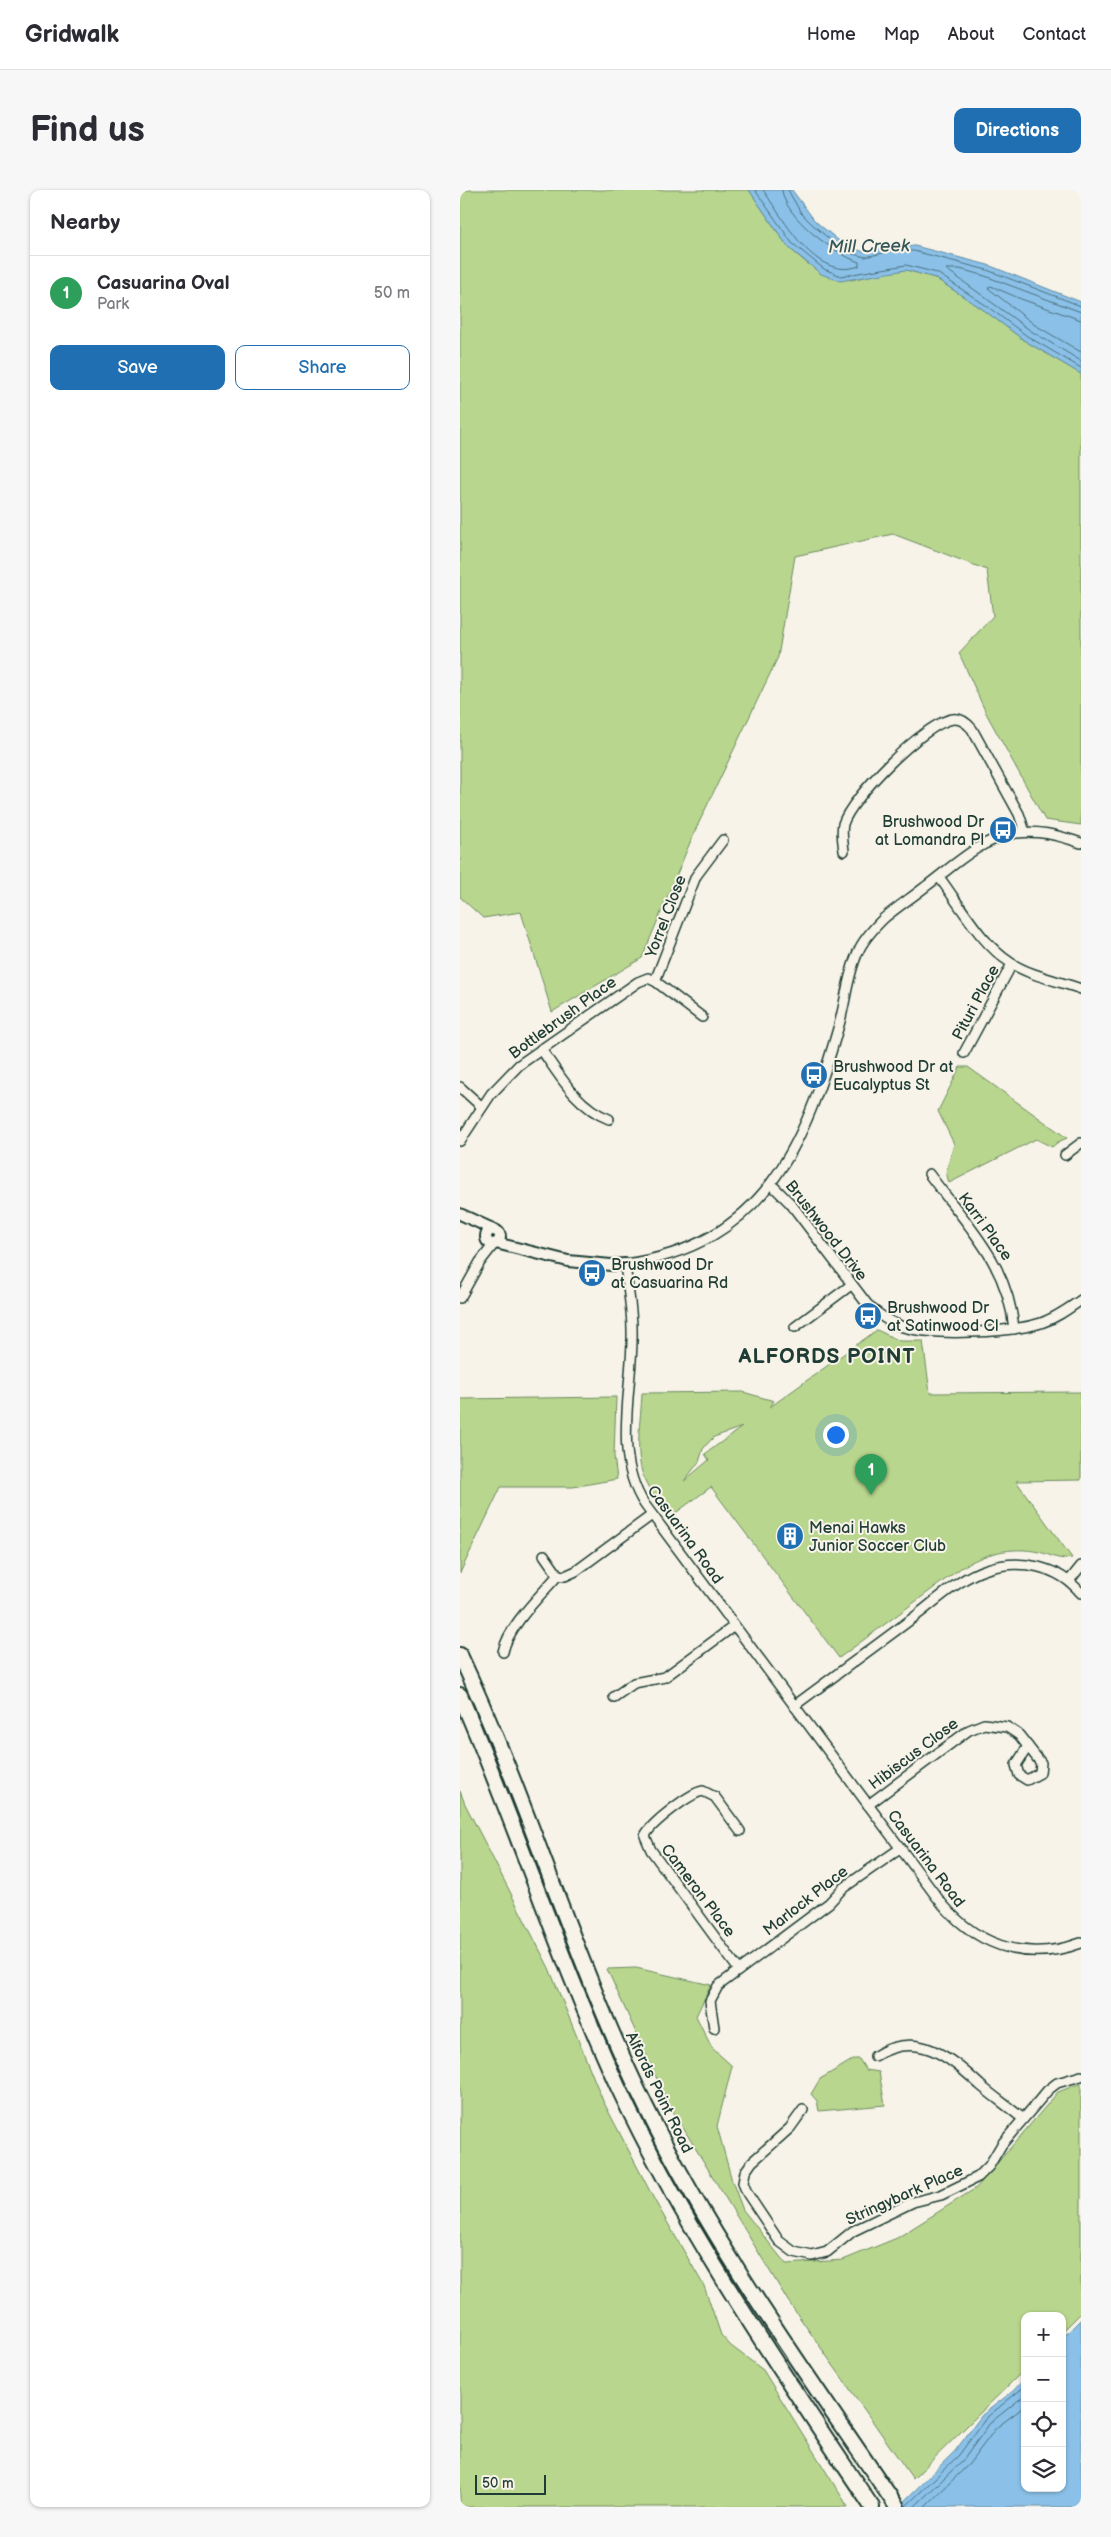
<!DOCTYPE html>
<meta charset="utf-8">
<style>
body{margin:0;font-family:"Balsamiq Sans",sans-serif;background:#f7f7f7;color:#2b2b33}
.controls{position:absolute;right:15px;bottom:15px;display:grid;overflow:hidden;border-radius:10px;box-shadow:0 1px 4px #0004}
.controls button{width:45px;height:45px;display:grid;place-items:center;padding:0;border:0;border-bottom:1px solid #e1e1e2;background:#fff;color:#2b2b33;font:25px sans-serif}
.scale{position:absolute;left:15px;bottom:12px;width:71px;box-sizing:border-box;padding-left:5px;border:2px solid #1f3d34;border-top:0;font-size:14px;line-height:18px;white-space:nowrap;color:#1f3d34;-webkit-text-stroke:4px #f7f3e8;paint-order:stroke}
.you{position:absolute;left:375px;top:1244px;width:18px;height:18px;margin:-12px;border:4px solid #fff;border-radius:50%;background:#1a73e8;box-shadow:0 0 0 8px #1a73e833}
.badge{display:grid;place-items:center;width:32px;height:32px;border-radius:50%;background:#1f6fb2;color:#fff;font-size:16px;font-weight:700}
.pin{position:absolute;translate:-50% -41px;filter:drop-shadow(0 1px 2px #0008)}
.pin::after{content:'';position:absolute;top:26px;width:18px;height:15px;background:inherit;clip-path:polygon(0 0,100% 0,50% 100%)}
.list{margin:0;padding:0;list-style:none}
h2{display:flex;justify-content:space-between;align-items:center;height:65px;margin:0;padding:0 20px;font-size:21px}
h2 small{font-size:16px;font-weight:400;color:#7c7c81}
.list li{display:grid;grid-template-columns:32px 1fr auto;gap:15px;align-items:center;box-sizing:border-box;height:75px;padding:0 20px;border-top:1px solid #e1e1e2}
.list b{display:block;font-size:19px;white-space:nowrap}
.list p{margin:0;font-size:16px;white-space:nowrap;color:#7c7c81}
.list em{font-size:16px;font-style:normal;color:#7c7c81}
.actions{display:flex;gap:10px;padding:15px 20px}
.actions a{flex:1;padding:11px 0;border:1px solid #1f6fb2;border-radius:10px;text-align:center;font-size:18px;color:#1f6fb2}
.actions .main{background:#1f6fb2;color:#fff}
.icon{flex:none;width:28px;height:28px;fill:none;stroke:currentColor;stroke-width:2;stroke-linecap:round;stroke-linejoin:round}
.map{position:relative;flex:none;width:621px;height:2317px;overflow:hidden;border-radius:10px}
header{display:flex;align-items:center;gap:30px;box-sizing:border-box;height:70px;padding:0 25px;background:#fff;border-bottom:1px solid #e1e1e2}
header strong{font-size:24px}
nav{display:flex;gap:28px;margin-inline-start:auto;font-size:18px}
.intro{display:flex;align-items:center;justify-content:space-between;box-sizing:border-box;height:120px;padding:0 30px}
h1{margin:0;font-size:35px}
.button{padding:12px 22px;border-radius:10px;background:#1f6fb2;color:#fff;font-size:18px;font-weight:700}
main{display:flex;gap:30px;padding:0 30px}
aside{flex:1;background:#fff;border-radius:10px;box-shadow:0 1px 4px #0004}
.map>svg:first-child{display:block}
.green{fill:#b9d68e;stroke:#6c8a61;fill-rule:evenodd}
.water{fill:#8bc0e8;stroke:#608ca0}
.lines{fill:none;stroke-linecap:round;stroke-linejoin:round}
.shore{stroke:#4a717c;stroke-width:1}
.minor-casing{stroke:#1f3d34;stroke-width:12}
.tertiary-casing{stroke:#1f3d34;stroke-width:14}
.trunk-casing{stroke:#1f3d34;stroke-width:18}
.minor{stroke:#f7f3e8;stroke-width:9}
.tertiary{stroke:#f7f3e8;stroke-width:10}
.trunk{stroke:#f7f3e8;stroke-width:14}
.labels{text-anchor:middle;stroke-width:4;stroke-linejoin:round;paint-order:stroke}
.poi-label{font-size:16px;fill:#1f3d34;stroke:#f7f3e8;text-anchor:start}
.street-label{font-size:16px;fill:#1f3d34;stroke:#f7f3e8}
.water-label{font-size:18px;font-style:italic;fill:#355758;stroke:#f7f3e8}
.district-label{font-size:21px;font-weight:bold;letter-spacing:1px;fill:#1f3d34;stroke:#f7f3e8}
</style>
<header>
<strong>Gridwalk</strong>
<nav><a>Home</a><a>Map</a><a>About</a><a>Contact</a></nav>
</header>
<div class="intro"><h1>Find us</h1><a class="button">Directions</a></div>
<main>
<aside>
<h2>Nearby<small></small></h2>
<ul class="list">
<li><span class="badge" style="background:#2e9e5b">1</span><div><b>Casuarina Oval</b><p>Park</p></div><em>50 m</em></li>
</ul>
<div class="actions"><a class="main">Save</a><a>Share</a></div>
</aside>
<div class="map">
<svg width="621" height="2317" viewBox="0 0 621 2317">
<rect width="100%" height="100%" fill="#f7f3e8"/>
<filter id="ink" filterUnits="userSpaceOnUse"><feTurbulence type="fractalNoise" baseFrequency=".02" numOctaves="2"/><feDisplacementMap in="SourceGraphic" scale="10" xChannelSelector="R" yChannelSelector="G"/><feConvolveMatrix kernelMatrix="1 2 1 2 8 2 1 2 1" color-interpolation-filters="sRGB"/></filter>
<g filter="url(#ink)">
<!-- green -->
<g class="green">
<path d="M0,0H289L328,57L348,74L391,90L430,81L446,80L475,88L521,118L565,151L621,184V635L585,630L526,523L499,463L533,426L527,380L433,344L335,366L318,467L234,643L182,768L92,822L61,722L23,728L0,707Z"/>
<path d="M500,877H508L607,948L598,952L592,957L576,949L489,993L486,982L494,954L478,921Z"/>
<path d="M417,1140L440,1151H463L470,1203L621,1202V1290L556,1291L612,1368C599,1371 592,1365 579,1362C551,1356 525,1363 501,1378L379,1468L251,1297L210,1327C200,1315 190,1303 184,1288C174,1263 181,1230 182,1203L283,1202L314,1211L310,1217ZM282,1237L245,1264L249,1270L224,1291L239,1272L243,1259L248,1253L254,1247Z"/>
<path d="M156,1207L154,1266L157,1289L113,1297H41L0,1383V1209Z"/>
<path d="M0,1601L5,1614L89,1778L143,1911L195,2011L244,2096L261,2145L271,2156L303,2180L388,2317H0Z"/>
<path d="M176,1778L251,1795L236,1826L252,1858L272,1876L257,1936L272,1991L283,2020L326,2074L383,2070L437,2048L516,1998L598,1902L621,1893V2123L602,2142V2126H565V2179L453,2289L328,2111L208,1913L147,1779Z"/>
<path d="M394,1869H399L406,1880L419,1882L425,1915L359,1921L357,1911L351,1904L360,1889Z"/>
</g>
<!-- water -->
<g class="water">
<path d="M289,0H332L355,31L378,50L395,59L405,62L431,56H455L528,75L621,112V184L565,151L521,118L475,88L446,80L380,91L361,84L328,57Z"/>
<path d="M621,2129V2317H438L495,2261L522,2225L553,2201L565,2188V2298H602V2148Z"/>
</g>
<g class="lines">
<!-- shore -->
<g class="shore">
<path d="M295,0L332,53L364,79L381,86L446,75L477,83L524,114L567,146L621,178"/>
<path d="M303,0C324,29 355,92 399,76V72C375,64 324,27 322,0"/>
<path d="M328,0L341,23L352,34L375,54L393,64L405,67L432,61H454L527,80L621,116"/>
<path d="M621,122L525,86L500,79H486L571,141L621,171"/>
<path d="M621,130L561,109L531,96L528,98L575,135L621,162"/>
<path d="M445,2317L499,2265L526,2228L565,2196"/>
<path d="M454,2317L504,2269L530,2233L565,2205"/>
<path d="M465,2317L509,2274L536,2238L565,2216"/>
</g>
<!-- minor casing -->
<g class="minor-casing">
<g id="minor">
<path d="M621,653C598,645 576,639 551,644C518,651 491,678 465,697C451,708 436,718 423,729C413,739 403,750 398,762C387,786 386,811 379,835C345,955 304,1055 165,1074C167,1095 172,1117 172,1139C174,1196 151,1264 185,1315L476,1706C512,1754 563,1774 621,1753"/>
<path d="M384,661C383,652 381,643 383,634C391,608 465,532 493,529C501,528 507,533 512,539L559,624L565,642"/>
<path d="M479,687C500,715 521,754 551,773C571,786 599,791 621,799"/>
<path d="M195,791L236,686L263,650"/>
<path d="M81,859C100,886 117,917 149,929"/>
<path d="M504,863L552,774"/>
<path d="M0,897L22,917"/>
<path d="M0,951L31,904L59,875L178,792L188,788L195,791L242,827"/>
<path d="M605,965L621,953"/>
<path d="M469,984C507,1035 548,1073 554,1139"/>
<path d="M311,994L331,1014L407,1114C417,1124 429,1132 443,1137C474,1146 549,1143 581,1133C596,1128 608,1119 621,1110"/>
<path d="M0,1108L20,1072L34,1054"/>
<path d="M335,1137L391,1095"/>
<path d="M84,1365L98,1385"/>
<path d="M98,1385L105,1386L116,1381L192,1325"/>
<path d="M609,1391L621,1376"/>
<path d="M43,1462C48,1436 81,1405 98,1385"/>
<path d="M154,1507L174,1493L205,1487L274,1436"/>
<path d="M334,1516C375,1486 416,1455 457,1425C478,1409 501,1387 527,1379C560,1368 598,1376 621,1403"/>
<path d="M408,1615L509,1540L524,1534L547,1537L559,1545L581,1573L580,1583L567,1590L559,1585L556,1575L568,1556"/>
<path d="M279,1780L191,1660L185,1646C190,1634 230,1603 243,1601L255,1607L280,1641"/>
<path d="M254,1838L250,1811L258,1796L369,1713L383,1698L441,1658"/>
<path d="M415,1866C457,1840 489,1866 520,1895C534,1907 549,1917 563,1929"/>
<path d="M343,1920L330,1938L292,1972L285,1982L283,1993L287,2003L319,2051L334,2062L352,2066L367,2062L393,2041L453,2012L481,2005L518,1987L529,1976L542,1954L588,1900L597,1893L621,1886"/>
</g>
</g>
<!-- tertiary casing -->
<g class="tertiary-casing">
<g id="tertiary">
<path d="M0,1024L35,1040"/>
<circle cx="33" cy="1047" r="7"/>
<path d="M36,1053L108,1071L151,1075L165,1074"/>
</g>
</g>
<!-- trunk casing -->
<g class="trunk-casing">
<g id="trunk">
<path d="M0,1465C69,1613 114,1770 186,1917C255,2058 349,2187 437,2317"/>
<path d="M0,1505C56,1634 99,1769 158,1897C228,2046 321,2181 412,2317"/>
</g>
</g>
<!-- minor -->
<use href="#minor" class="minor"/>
<!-- tertiary -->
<use href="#tertiary" class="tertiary"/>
<!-- trunk -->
<use href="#trunk" class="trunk"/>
</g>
</g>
<!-- icons -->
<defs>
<g id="bus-disc" transform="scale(1.4375)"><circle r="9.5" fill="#1f6fb2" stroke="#f7f3e8"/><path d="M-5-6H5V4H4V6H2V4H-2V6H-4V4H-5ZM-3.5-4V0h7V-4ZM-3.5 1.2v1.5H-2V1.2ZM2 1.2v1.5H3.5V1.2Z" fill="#fff"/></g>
<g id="building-disc" transform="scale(1.4375)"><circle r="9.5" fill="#1f6fb2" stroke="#f7f3e8"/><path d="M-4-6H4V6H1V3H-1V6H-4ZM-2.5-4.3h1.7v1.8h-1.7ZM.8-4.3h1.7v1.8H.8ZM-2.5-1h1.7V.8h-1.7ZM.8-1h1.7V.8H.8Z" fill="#fff"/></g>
</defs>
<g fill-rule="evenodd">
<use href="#bus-disc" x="543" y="640"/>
<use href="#bus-disc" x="354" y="885"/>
<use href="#bus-disc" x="132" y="1083"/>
<use href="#bus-disc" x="408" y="1126"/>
<use href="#building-disc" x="330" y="1346"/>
</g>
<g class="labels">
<!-- poi labels -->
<g class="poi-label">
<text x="524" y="637" text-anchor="end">Brushwood Dr<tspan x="524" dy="18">at Lomandra Pl</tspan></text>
<text x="373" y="882">Brushwood Dr at<tspan x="373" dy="18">Eucalyptus St</tspan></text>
<text x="151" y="1080">Brushwood Dr<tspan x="151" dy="18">at Casuarina Rd</tspan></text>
<text x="427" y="1123">Brushwood Dr<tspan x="427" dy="18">at Satinwood Cl</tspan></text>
<text x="349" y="1343">Menai Hawks<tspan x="349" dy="18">Junior Soccer Club</tspan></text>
</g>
<!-- street labels -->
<g class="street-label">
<text transform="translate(205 726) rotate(-69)" y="6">Yorrel Close</text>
<text transform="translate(515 812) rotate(-62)" y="6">Pituri Place</text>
<text transform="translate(102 827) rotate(-36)" y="6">Bottlebrush Place</text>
<text transform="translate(526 1036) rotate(54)" y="6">Karri Place</text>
<text transform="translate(367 1040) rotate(52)" y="6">Brushwood Drive</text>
<text transform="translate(226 1344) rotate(54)" y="6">Casuarina Road</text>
<text transform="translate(453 1563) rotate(-37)" y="6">Hibiscus Close</text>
<text transform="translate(467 1668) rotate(53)" y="6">Casuarina Road</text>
<text transform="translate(239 1700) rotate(53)" y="6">Cameron Place</text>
<text transform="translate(345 1710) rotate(-38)" y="6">Marlock Place</text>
<text transform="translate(200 1902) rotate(64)" y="6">Alfords Point Road</text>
<text transform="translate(444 2004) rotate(-24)" y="6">Stringybark Place</text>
</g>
<!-- water labels -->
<g class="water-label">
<text transform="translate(409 56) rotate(-1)" y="6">Mill Creek</text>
</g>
<!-- district labels -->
<g class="district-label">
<text x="367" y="1173">ALFORDS POINT</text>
</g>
</g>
</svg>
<div class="controls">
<button>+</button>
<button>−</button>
<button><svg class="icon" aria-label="locate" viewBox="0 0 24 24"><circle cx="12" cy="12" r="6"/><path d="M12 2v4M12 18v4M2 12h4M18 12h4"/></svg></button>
<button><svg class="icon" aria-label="layers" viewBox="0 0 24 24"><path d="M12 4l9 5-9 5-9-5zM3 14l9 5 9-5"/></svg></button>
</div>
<div class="scale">50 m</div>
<div class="you"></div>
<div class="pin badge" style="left:411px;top:1305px;background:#2e9e5b">1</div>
</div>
</main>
